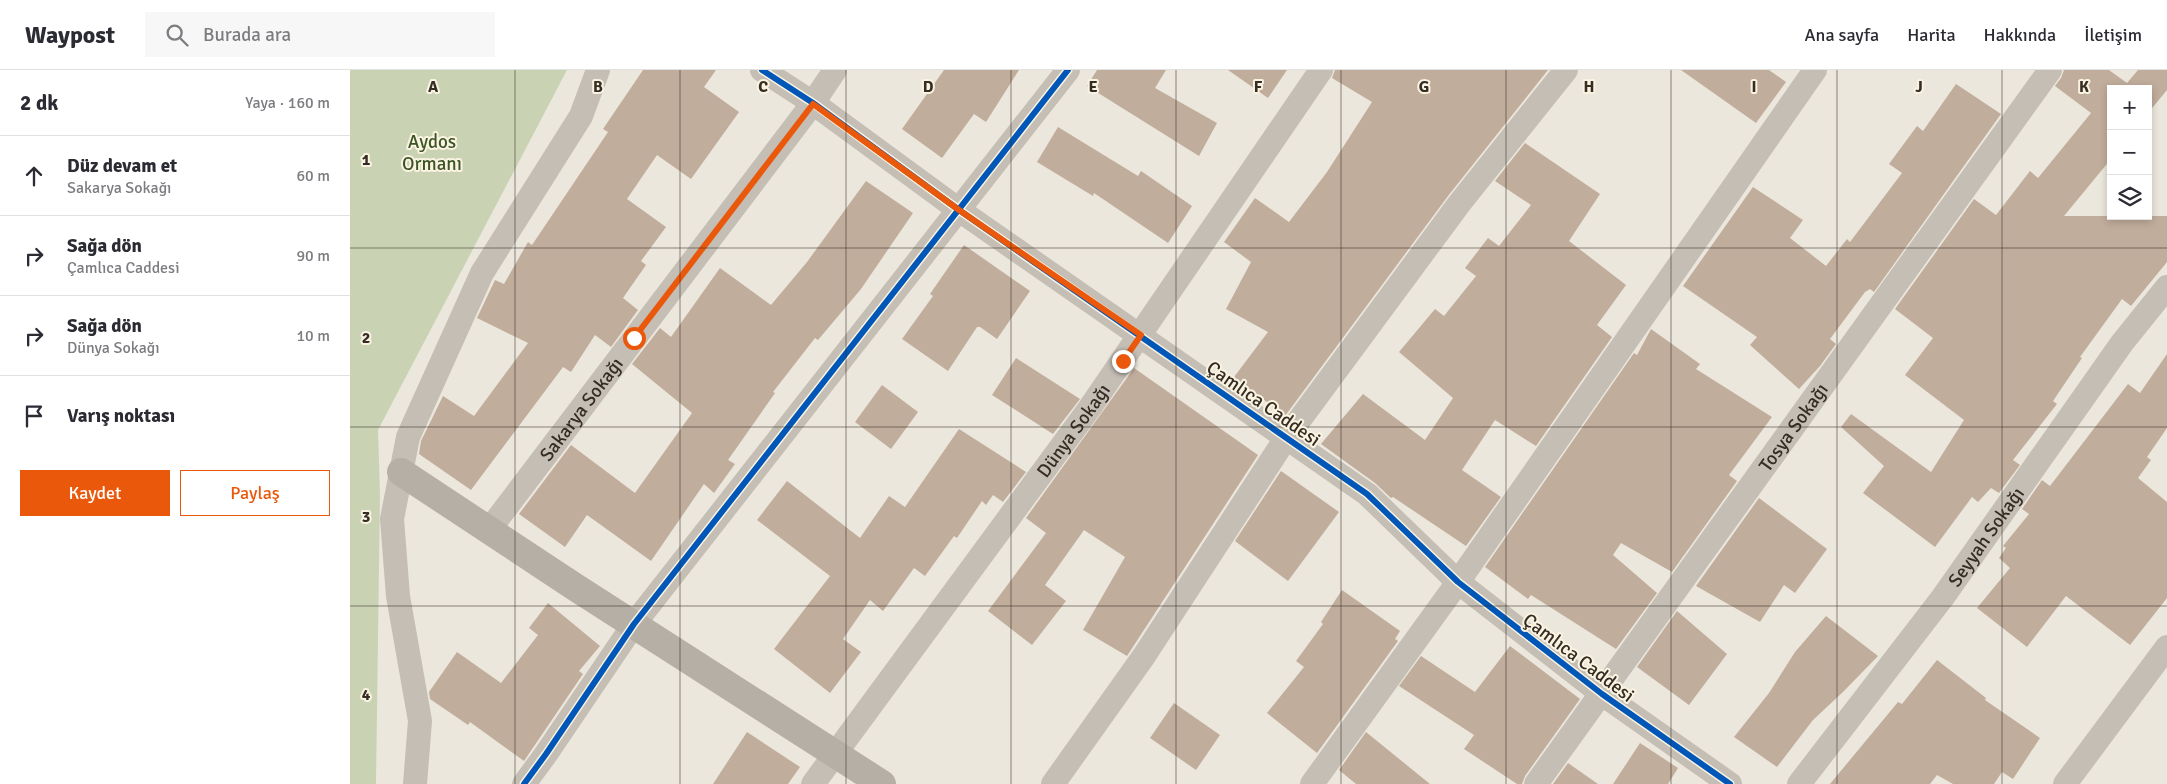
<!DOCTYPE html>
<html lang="tr">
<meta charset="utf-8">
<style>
body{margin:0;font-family:Signika,sans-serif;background:#f7f7f7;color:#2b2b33}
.controls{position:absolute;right:15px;top:15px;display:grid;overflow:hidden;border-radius:0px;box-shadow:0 2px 8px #0003}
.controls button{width:45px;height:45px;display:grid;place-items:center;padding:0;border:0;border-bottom:1px solid #e1e1e2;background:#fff;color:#2b2b33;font:25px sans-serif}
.stop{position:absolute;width:15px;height:15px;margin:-11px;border:4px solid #ea580c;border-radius:50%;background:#fff}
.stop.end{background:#ea580c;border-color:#fff;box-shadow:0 1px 5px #0008}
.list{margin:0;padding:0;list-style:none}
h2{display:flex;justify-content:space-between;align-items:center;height:65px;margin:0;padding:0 20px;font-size:21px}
h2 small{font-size:16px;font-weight:400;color:#7c7c81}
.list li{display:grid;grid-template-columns:32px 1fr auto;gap:15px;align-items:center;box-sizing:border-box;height:80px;padding:0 20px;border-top:1px solid #e1e1e2}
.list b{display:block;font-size:19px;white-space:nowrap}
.list p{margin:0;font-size:16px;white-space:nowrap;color:#7c7c81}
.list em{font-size:16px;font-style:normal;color:#7c7c81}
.actions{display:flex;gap:10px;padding:15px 20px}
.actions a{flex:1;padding:11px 0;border:1px solid #ea580c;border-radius:0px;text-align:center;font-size:18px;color:#ea580c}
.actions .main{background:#ea580c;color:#fff}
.icon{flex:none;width:28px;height:28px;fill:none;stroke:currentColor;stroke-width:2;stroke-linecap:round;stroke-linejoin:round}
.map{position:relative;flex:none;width:1817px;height:714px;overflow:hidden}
header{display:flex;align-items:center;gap:30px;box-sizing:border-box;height:70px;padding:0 25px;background:#fff;border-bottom:1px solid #e1e1e2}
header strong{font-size:24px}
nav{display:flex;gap:28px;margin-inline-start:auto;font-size:18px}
.search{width:350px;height:45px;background:#f7f7f7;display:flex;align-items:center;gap:12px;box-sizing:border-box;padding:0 18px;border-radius:0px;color:#7c7c81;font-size:19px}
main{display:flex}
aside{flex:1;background:#fff}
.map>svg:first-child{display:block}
.green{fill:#c9d3b4}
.building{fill:#c1ad9c}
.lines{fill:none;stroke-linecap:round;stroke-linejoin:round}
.street{stroke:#c4beb5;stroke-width:24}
.secondary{stroke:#b5afa6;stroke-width:28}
.cycleway-casing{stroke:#faf3e1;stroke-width:9}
.cycleway{stroke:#0057b8;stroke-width:6}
.route{stroke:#ea580c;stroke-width:6}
.grid{fill:none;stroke:#352c24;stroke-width:1;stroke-opacity:0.55}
.labels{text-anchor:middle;stroke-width:4;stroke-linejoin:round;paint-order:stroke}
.park-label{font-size:19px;fill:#3c5526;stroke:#faf3e1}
.street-label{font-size:19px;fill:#352c24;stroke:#faf3e1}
.grid-label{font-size:16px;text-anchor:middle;font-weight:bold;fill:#352c24;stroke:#faf3e1;stroke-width:4;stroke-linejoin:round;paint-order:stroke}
</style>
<header>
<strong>Waypost</strong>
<div class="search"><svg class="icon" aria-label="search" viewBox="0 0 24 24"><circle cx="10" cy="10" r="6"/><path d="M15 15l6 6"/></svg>Burada ara</div>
<nav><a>Ana sayfa</a><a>Harita</a><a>Hakkında</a><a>İletişim</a></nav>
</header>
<main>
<aside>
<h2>2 dk<small>Yaya · 160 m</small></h2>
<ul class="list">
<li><svg class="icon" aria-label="ahead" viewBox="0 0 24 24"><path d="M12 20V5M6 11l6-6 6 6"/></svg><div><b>Düz devam et</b><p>Sakarya Sokağı</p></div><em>60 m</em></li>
<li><svg class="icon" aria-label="right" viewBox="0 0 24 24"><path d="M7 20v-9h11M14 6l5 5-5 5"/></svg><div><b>Sağa dön</b><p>Çamlıca Caddesi</p></div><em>90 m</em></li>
<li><svg class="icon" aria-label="right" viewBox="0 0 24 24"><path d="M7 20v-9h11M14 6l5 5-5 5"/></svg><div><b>Sağa dön</b><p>Dünya Sokağı</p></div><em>10 m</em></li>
<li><svg class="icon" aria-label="arrive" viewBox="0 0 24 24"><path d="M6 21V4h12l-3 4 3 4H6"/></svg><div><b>Varış noktası</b></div></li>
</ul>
<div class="actions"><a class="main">Kaydet</a><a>Paylaş</a></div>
</aside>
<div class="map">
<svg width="1817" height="714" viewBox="0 0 1817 714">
<rect width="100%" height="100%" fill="#ece7dc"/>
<!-- green -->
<path class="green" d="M0,0H217L28,360L30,424L26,714H0Z"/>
<!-- building -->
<g class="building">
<path d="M293,0H366L354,17L389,42L341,109L307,85L277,129L316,157L291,191L296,195L273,228L288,240L261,277L245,265L221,302L213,297L121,420L69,384L71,371L93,326L124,346L178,273L127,248L145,210L154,214L178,172L182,175L258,62L253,59Z"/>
<path d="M594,0H669L636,52L624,44L592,88L552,59Z"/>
<path d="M747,0H816L805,18L867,53L849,86L737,16Z"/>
<path d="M878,0H937L918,28Z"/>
<path d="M985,0H1198L1098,126L935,346L884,307L918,262L876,239L901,192L874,172L905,128L939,152L977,102L1022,32L982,8Z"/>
<path d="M1331,0H1419L1436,12L1406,53Z"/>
<path d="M1714,0H1759L1777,13L1788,0H1817V20L1798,43V19H1761V89L1714,146H1817V192L1781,236L1772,229L1730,287L1732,288L1703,331L1707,334L1663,390L1670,395L1649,423L1641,418L1628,432L1622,427L1585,477L1513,423L1534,396L1491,357L1501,344L1581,402L1614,350L1555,305L1583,268L1545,239L1624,129L1646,145L1680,101L1688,108L1741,43L1705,16L1711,8Z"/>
<path d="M1606,14L1651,44L1524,222L1520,219L1515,222L1480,269L1486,274L1470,296L1449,319L1400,275L1407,267L1333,216L1403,117L1453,150L1440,168L1476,196L1497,169L1500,172L1552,103L1539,94L1567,56L1573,61Z"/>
<path d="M708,57L788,106L791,101L842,136L818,173L744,123L743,126L687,92Z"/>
<path d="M1175,73L1250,124L1219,171L1276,215L1247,255L1262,267L1186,376L1145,350L1112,400L1151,427L1116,476L1043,427L1041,428L1025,413L971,374L1013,324L1075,370L1103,328L1049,282L1085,239L1094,246L1126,206L1115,198L1138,168L1149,176L1181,135L1145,111Z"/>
<path d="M516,111L563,143L511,219L468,270L465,268L423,322L425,323L378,390L385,394L364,423L354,414L301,491L237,445L215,477L169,444L221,375L285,423L342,343L282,294L310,258L321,267L370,198L421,235L457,192Z"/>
<path d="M614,175L680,221L647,269L630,257H627L598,301L552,269L583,226L580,224Z"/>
<path d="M1301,259L1350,294L1346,299L1422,347L1379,405L1387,411L1322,502L1271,473L1263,485L1307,523L1266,579L1181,525L1178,529L1135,497L1284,283L1287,285Z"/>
<path d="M1817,284V358L1797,387L1801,390L1788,408L1817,432V528L1780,575L1716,526L1677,577L1627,538L1660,498L1649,488L1656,478L1653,476L1679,444L1672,439L1692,410L1700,416L1778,314L1790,323Z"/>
<path d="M666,288L730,329L703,364L642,325Z"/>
<path d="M784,298L908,385L777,586L733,560L775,487L734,460L695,515L716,531L682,575L638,541L696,463L676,448Z"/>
<path d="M532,315L568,342L541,379L505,352Z"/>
<path d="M609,359L676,402L653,432L643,425L636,435L632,431L607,468L604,466L575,506L564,498L533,541L520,530L493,569L511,582L480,623L424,579L480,506L407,450L437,411L510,468L539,426L555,437Z"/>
<path d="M931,401L989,442L938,511L885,471Z"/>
<path d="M1409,428L1477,479L1445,523L1434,515L1410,552L1346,516Z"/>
<path d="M992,520L1050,561L1045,569L1048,571L967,683L917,643L954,597L946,591L973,554L971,552Z"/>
<path d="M198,533L250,576L229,601L233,604L174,691L120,652L118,655L80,629L79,622L107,582L151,613L188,565L179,558Z"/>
<path d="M1327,541L1377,584L1339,635L1287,597Z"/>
<path d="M1476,546L1528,586L1494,621L1463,650L1427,697L1384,667L1419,623L1445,582Z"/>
<path d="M1160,576L1230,629L1175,706L1172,714H1167L1114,679L1124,665L1049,616L1071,586L1125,622Z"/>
<path d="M1587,590L1636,628L1635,630L1690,668L1663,709L1652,702L1644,714H1603L1587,705L1580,714H1480L1548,632L1552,634Z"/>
<path d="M824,633L870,665L846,700L800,668Z"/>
<path d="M397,662L450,697L438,714H363Z"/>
<path d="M1016,662L1080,714H1006L989,700Z"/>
<path d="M1290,673L1328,698L1318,714H1263Z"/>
<path d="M1218,693L1248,714H1203Z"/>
</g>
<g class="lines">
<!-- street -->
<g class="street">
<path d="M412,0L463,33L609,140L1017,424L1108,512L1252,624L1380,714"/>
<path id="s1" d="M139,460L463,33L485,0"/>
<path d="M65,714L70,651L48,526L42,449L58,367L132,203L231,46L248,0"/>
<path d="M174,714L196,684L284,554L718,0"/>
<path id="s2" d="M463,714L739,339L971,0"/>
<path d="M703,714L794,586L936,368L1109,134L1216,0"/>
<path d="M962,714L1108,512L1465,0"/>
<path id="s3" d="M1186,714L1700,0"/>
<path id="s4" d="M1449,714L1593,527L1772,273L1817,217"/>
<path d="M1715,714L1817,577"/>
</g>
<!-- secondary -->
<path class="secondary" d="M51,402L225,517L532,714"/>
<!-- cycleway casing -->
<g class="cycleway-casing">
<g id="cycleway">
<path d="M412,0L463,33L609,140L1017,424L1108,512L1252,624L1380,714"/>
<path d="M174,714L196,684L284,554L718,0"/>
</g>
</g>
<!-- cycleway -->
<use href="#cycleway" class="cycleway"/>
</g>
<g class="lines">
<!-- route -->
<path class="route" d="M284,268L463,34L609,140L791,265L773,291"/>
</g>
<!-- grid -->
<path class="grid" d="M165,0V714M330,0V714M496,0V714M661,0V714M826,0V714M991,0V714M1156,0V714M1321,0V714M1487,0V714M1652,0V714M0,178H1817M0,357H1817M0,536H1817"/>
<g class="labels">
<!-- park labels -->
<g class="park-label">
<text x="82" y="78">Aydos<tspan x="82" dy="22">Ormanı</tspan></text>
</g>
<!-- street labels -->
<g class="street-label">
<text transform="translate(914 333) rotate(35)" y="7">Çamlıca Caddesi</text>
<text dy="7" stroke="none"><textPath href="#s1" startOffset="152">Sakarya Sokağı</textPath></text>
<text dy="7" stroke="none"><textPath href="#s3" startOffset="440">Tosya Sokağı</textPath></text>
<text dy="7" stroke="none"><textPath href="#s2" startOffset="439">Dünya Sokağı</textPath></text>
<text dy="7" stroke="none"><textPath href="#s4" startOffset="310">Seyyah Sokağı</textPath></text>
<text transform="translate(1229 587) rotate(37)" y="7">Çamlıca Caddesi</text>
</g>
</g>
<g class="grid-label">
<text x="83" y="22">A</text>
<text x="248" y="22">B</text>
<text x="413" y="22">C</text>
<text x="578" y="22">D</text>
<text x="743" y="22">E</text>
<text x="908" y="22">F</text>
<text x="1074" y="22">G</text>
<text x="1239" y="22">H</text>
<text x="1404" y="22">I</text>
<text x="1569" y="22">J</text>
<text x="1734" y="22">K</text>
<text x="16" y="95">1</text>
<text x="16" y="273">2</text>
<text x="16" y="452">3</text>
<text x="16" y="630">4</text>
</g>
</svg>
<div class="controls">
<button>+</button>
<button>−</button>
<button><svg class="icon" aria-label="layers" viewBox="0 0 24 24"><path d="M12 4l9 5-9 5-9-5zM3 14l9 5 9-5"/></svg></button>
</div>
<div class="stop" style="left:284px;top:268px"></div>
<div class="stop end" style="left:773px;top:291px"></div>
</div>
</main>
